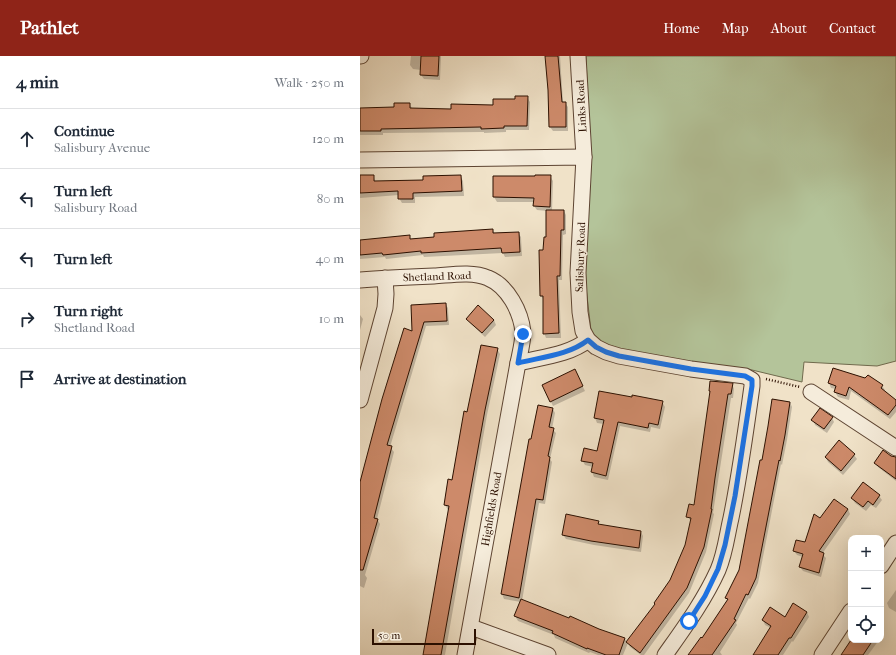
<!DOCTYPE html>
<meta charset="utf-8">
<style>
body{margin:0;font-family:"IM FELL French Canon",serif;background:#f2f2f3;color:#1f2937}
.controls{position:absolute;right:12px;bottom:12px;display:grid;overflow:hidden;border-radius:8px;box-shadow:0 4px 16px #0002}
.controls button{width:36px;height:36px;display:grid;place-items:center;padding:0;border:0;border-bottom:1px solid #e0e1e3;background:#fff;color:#1f2937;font:20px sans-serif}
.scale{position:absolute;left:12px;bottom:10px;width:104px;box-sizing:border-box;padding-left:4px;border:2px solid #2c1000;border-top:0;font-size:11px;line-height:14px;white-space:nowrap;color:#2c1000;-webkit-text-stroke:3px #f5ecdb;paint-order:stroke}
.stop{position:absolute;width:12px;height:12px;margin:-9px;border:3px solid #1a73e8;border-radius:50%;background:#fff}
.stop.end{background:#1a73e8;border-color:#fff;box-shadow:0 1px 4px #0008}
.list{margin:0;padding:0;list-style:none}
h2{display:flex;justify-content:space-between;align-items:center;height:52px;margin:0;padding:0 16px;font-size:17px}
h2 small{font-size:13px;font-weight:400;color:#747a83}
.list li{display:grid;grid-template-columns:26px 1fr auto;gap:12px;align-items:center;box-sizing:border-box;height:60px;padding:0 16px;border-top:1px solid #e0e1e3}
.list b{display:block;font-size:15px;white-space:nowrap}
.list p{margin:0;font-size:13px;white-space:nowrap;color:#747a83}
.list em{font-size:13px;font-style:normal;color:#747a83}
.icon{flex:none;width:22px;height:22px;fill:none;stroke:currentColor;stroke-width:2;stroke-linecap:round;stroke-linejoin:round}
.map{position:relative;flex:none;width:536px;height:599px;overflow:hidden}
header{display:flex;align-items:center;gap:24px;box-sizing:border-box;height:56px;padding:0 20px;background:#8f2418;color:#fff}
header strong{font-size:19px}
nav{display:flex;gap:22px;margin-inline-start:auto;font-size:14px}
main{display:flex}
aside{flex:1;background:#fff}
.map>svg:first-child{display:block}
.green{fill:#b4c49a;stroke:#706a4d}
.shadow{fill:#0003}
.building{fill:#cd8a6a;stroke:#2c1000}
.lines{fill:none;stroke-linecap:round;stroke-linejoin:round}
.street-casing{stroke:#5d4432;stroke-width:17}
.path{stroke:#2c1000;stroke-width:2.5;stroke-dasharray:1 2;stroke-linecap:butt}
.street{stroke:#f5ecdb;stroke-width:15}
.route{stroke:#1a73e8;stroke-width:5}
.labels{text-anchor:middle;stroke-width:3;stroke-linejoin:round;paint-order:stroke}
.street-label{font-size:11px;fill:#2c1000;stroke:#f5ecdb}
</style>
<header>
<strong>Pathlet</strong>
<nav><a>Home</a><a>Map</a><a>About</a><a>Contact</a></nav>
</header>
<main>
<aside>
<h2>4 min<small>Walk · 250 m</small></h2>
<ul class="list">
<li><svg class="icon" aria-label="ahead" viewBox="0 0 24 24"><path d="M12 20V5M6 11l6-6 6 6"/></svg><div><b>Continue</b><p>Salisbury Avenue</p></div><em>120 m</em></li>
<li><svg class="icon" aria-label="left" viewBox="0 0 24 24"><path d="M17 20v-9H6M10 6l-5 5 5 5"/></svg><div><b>Turn left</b><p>Salisbury Road</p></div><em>80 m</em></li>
<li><svg class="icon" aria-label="left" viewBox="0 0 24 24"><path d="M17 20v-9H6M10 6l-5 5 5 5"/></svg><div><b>Turn left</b></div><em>40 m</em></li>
<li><svg class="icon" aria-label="right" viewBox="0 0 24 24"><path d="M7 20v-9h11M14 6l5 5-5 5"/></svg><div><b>Turn right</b><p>Shetland Road</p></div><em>10 m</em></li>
<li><svg class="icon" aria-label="arrive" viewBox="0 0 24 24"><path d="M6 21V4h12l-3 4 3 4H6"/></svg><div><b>Arrive at destination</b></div></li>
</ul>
</aside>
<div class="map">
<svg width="536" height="599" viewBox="0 0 536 599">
<rect width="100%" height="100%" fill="#f0e2c8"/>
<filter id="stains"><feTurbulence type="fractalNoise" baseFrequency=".005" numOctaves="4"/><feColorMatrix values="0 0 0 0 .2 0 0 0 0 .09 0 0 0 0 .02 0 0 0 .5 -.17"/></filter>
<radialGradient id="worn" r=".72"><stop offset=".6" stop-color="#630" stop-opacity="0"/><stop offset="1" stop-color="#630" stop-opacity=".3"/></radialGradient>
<!-- green -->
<path class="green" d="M226,0H536V305L517,310L444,306L442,326L392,314L284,300L245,289L232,283L225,223L230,105Z"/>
<!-- shadow -->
<g class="shadow">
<path d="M51,0H81L80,24L64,23L61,19V14L53,13L50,9Z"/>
<path d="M186,0H200L203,47H205L208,51V75H193L190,71Z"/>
<path d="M167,41L170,46L169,74H146V76L124,77V76L23,77V79H0V53L35,52L49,48L52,52L92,54L134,50Z"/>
<path d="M0,120H13L16,126L64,125L100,120L103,125L104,140L55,141V147H42L39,142V139L0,142Z"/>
<path d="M190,120L193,125L192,155H204L206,159V178L203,179L202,224H199L201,282H186L184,277V244L181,240L184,195L187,182V155L177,154L174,150L175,146H137L134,141V121Z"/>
<path d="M133,174L135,178L158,177L161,181L162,200L145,201L143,197L64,201L63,199L26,203L25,201L0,203V185L49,180L51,184Z"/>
<path d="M85,248L88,252L89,269L66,270L30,391L34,396L17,463L20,468L5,519L7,522L4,532L0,530V429L53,276L52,250Z"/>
<path d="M0,259L3,263L0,274Z"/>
<path d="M108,263L134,264L136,269L125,281L110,267Z"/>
<path d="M137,293L140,298L127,359L85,599H64L90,454H88L85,449L89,424L93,425Z"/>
<path d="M217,319L225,335L193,350L191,346Z"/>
<path d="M469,327L522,330L525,334L524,336L536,345V356L530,363L491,335L489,344L478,341L475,336L476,333L471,332Z"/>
<path d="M372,328L374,333L373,342H371L353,457L354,458L346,496L329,537L284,599H281L270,591L268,587L263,599H238L230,596L229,597L195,582L194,579L158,565L155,560L161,546L144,543L142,538L169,384H172L193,353L195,357L192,373L196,377L190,403L192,406L185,448L179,447L162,545L265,583L267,587L296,549L311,524L326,489L331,465L327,460L335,450L351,337Z"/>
<path d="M302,346L305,351L300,373L291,371L290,376L260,370L248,424L234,421L232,416L233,411L225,409L222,404L237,396L244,368L237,367L235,362Z"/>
<path d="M430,346L432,351L427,384L422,409L421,408L398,527L390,543L389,542L376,567L377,569L360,596L362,599H330L342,584L368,545L366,542L380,514L402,406Z"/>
<path d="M472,362L474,366L467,377L455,369L453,364Z"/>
<path d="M524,396L536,402V425L518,411L515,407Z"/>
<path d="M494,399L497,403L483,419L468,406L466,402Z"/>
<path d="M519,440L522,444L516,452L511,449L506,455L495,447L492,442Z"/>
<path d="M488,453L490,458L462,498L466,502L461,521L443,515L440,511L443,501L437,499L434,495L446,487L460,464Z"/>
<path d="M238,466L240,470L281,476L283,480L281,496L234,489L206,483L203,479Z"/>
<path d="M536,534V556L529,552L527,547Z"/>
<path d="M447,556L449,561L433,586L432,585L423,599H394L411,572L405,569L403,564L425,562Z"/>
<path d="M492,584H519L508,599H482Z"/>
</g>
<!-- building -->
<g class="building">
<path d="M61,0H79L78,20L60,19Z"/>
<path d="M185,0H198L202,46H206V71H189L188,34Z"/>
<path d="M155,40H168L167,70H144V72L121,73V71L21,73V75H0V52L34,51V47H50V52L91,53V48L133,49V43H155Z"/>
<path d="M0,119H14V125L63,124V120L101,119L102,135L53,137V143H38V135L0,137Z"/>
<path d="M175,119H191L190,151L173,150L174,142L133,141V120H175Z"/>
<path d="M186,154H204V174H201L200,220H197L199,277L183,278V240H180L179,194H183L184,181H186Z"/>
<path d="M133,173V177L159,176L160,196L142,197L141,192L61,197V195L23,199L22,197L0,199V184L50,179V183L74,181V177Z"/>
<path d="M86,247L87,265L64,266L27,389L32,390L14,462L18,463L3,514H0V426L22,343L44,272L52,275L51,249Z"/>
<path d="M118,249L134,264L122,277L106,263Z"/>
<path d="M121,289L138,292L125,354L81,599H63L89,450L84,449L88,423L92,424L104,355L107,356Z"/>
<path d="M473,312L505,322L508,319L523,329L521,332L536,344V349L528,359L489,331L486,340L474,336L476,330L468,327Z"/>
<path d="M215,313L223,330L190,346L182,329Z"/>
<path d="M350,325L373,327L371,338H368L355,422L351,453H352L344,491L327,532L280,597L266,586L295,548L294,547L310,524L325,489L331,462L326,461L329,448L334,449L350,335H349Z"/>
<path d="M239,335L272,341V339L303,345L298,369L289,367L288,372L258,366L246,420L231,416L233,407L221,405L224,392L237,395L244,364L234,362Z"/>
<path d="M412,343L430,346L425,379L420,405L419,404L396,522L388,539L386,538L374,563L376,564L352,599H328L341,581L342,582L368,543L365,542L379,514L400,404H402L408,370Z"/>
<path d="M178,349L193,352L189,371L194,372L188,400L190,401L183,444L176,443L159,542L141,538L169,383H171Z"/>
<path d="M460,352L473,361L464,373L451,364Z"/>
<path d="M479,384L495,398L481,415L465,401Z"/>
<path d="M523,394L531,400L536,401V423L514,407Z"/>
<path d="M503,426L520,439L513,449L508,445L503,451L491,442Z"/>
<path d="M474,443L488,453L459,495L464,497L459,517L439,511L443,498L433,495L436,484L445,486L454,458L460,462Z"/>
<path d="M206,458L239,465L238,468L281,475L279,492L231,485L202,479Z"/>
<path d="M161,543L209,562L210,560L239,573L265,582L259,599H246L227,592V593L192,577L193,575L154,560Z"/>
<path d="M433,547L447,556L431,582H429L418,599H393L411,570L402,564L410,551L425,561Z"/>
<path d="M491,584H513L503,599H481Z"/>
</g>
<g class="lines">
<!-- street casing -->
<g class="street-casing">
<g id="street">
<path d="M0,0H1"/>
<path d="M218,0L224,101"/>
<path d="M0,104L224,101L218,217L220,256L223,275L228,284L236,291L246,296L259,300L331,313L385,320L392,324V330C386,374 380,418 371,462C367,479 365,498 358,514C344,545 324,572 305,599"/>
<path d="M0,224C24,222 49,221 74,220C91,219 112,215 128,222C148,230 161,256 163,276C163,286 160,297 158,307L105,599"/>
<path d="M158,307C182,301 209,299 228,284"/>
<path d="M451,336L536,392"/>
<path d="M0,344L25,252L26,238L25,222"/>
<path d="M521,510L536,487"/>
<path d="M111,571L188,599"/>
<path d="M462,599L491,555"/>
</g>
</g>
<!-- path -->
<path class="path" d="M406,323L440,331"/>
<!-- street -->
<use href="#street" class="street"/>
</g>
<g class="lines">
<!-- route -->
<path class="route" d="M163,278L158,307C182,301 209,299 228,284L236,291L246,296L259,300L331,313L385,320L392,324V330L375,440L365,489L358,513L345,540L329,565"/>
</g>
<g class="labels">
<!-- street labels -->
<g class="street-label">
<text transform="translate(221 50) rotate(-93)" y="4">Links Road</text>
<text transform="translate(220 201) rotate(-88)" y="4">Salisbury Road</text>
<text transform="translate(77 220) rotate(-2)" y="4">Shetland Road</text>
<text transform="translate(131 453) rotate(-80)" y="4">Highfields Road</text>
</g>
</g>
<rect width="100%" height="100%" filter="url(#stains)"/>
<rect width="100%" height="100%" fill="url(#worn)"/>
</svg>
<div class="controls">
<button>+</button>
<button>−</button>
<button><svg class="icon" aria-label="locate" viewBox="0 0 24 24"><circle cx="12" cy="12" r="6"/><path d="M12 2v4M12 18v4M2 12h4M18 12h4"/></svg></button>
</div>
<div class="scale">50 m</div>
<div class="stop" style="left:329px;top:565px"></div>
<div class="stop end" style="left:163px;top:278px"></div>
</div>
</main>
